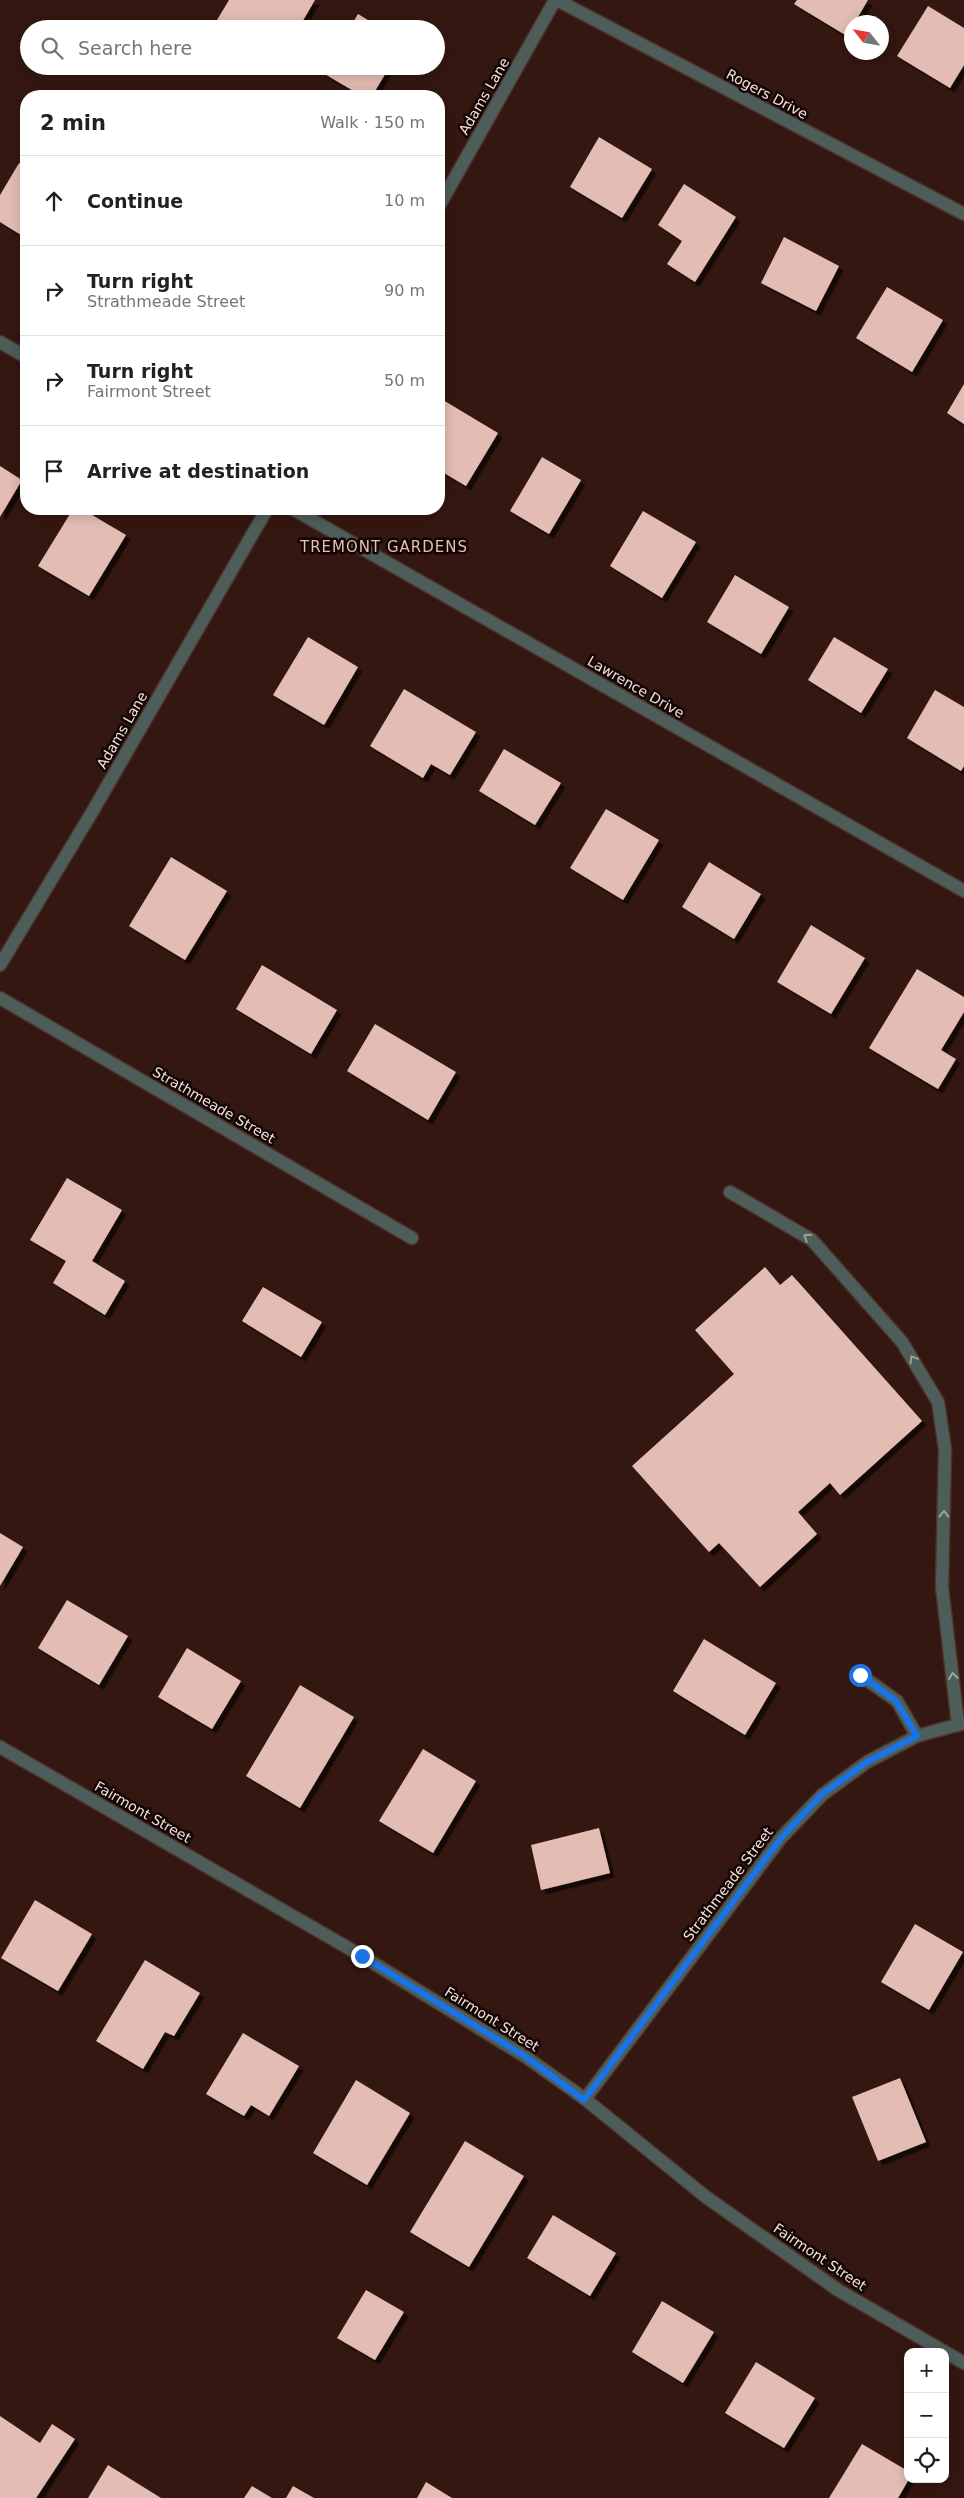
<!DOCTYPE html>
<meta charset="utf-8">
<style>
body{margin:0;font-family:"DejaVu Sans",sans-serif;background:#f2f2f2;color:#202124}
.controls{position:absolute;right:15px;bottom:15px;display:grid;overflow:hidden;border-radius:10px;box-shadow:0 2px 12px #0003}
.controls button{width:45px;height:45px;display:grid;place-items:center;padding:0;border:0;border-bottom:1px solid #e0e0e0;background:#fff;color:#202124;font:25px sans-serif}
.compass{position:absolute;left:844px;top:15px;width:45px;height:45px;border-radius:50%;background:#fff;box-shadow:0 2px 12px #0003;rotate:301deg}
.stop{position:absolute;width:15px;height:15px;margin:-11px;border:4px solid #1a73e8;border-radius:50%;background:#fff}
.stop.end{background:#1a73e8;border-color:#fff;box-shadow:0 1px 5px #0008}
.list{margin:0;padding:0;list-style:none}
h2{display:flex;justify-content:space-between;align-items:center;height:65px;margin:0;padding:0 20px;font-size:21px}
h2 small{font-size:16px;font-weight:400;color:#757577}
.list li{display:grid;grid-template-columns:32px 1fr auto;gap:15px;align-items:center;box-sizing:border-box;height:90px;padding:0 20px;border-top:1px solid #e0e0e0}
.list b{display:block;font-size:19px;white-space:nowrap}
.list p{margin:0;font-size:16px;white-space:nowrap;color:#757577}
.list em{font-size:16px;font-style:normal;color:#757577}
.icon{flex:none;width:28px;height:28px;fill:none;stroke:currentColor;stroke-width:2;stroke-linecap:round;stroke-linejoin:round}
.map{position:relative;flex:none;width:964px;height:2498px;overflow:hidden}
.search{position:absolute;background:#fff;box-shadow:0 2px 12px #0003;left:20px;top:20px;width:425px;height:55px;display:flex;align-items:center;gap:12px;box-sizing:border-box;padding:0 18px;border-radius:28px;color:#757577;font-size:19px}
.panel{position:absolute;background:#fff;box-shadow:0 2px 12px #0003;left:20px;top:90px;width:425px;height:425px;border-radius:20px}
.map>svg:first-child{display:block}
.building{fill:#e3bdb3;filter:url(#shadow)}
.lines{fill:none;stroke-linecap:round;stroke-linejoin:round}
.service-casing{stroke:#4e332c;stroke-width:15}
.minor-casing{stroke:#4e332c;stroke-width:15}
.service{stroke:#4d5e5a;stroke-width:12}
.minor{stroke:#4d5e5a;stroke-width:12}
.oneway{stroke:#a1a09a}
.route{stroke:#1a73e8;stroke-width:6}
.labels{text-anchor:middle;stroke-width:5;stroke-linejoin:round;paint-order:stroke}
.street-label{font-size:14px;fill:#f5e1db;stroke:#120604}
.neighbourhood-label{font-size:15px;letter-spacing:1px;fill:#e5beb4;stroke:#120604}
</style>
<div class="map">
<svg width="964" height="2498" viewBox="0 0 964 2498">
<defs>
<filter id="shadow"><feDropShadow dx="4.5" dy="4.5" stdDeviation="0" flood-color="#0009"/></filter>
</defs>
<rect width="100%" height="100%" fill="#331710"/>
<!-- building -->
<g class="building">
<path d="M229,0H315L298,29H220L214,25Z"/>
<path d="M797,0H868L855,22H852V28L847,36L794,4Z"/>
<path d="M928,6L964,28V65L950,88L897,56Z"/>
<path d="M358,14L383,29H349Z"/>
<path d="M327,66H390L372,96H362L323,73Z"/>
<path d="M599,137L652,169L622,218L570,187Z"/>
<path d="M19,163L26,167V238L0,222V195Z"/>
<path d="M684,184L736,217L695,282L667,264L682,241L658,225Z"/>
<path d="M784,237L839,266L816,311L761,283Z"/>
<path d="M887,287L943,320L912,372L856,338Z"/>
<path d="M964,384V424L947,413Z"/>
<path d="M443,400L498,433L466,486L439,470V407Z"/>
<path d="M542,457L581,480L549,534L510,511Z"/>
<path d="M0,466L22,480L0,517Z"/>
<path d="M73,509H82L126,535L89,596L38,566Z"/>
<path d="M643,511L696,542L662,598L610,566Z"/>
<path d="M735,575L789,607L761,654L707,622Z"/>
<path d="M308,637L358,667L324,725L273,695Z"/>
<path d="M834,637L888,669L861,713L808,680Z"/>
<path d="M404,689L476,732L450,775L431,764L423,778L370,746Z"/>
<path d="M935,690L964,707V766L961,771L907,738Z"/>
<path d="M504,749L561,783L535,825L479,791Z"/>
<path d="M606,809L659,840L623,900L570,868Z"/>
<path d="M171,857L227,891L185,960L129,926Z"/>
<path d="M709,862L761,894L734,939L682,907Z"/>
<path d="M811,925L865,958L831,1014L777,982Z"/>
<path d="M262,965L337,1010L311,1054L236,1009Z"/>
<path d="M917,969L964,997V1012L941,1050L956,1059L938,1089L869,1048Z"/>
<path d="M375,1024L456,1072L428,1120L347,1071Z"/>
<path d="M67,1178L122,1210L92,1261L125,1281L105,1315L53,1283L66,1261L30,1240Z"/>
<path d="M765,1267L780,1285L792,1275L922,1421L840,1495L830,1483L798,1512L817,1534L760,1587L719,1543L709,1552L632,1466L734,1374L695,1330Z"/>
<path d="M263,1287L322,1322L301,1357L242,1321Z"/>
<path d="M0,1533L23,1547L0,1586Z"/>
<path d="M67,1600L128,1636L99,1685L38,1648Z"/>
<path d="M704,1639L776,1683L745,1735L673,1691Z"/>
<path d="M187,1648L241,1681L212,1729L158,1697Z"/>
<path d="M300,1685L354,1717L300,1808L246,1776Z"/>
<path d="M423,1749L476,1781L433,1853L379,1821Z"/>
<path d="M599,1828L610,1873L541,1890L531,1845Z"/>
<path d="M35,1900L92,1934L58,1991L1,1958Z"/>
<path d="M915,1924L963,1952L929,2010L881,1982Z"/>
<path d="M145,1960L200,1993L174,2036L165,2032L143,2069L96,2041Z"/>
<path d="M243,2033L299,2066L269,2116L251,2105L244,2116L206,2094Z"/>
<path d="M900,2078L926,2142L878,2161L852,2097Z"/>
<path d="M356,2080L410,2113L367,2185L313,2153Z"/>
<path d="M465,2141L524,2176L469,2267L410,2232Z"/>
<path d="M553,2215L616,2253L590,2296L527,2258Z"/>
<path d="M366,2290L404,2312L375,2360L337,2338Z"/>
<path d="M662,2301L714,2332L683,2383L632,2352Z"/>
<path d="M756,2362L815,2398L784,2448L725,2413Z"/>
<path d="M0,2416L40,2443L52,2424L75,2439L36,2498H0Z"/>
<path d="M862,2444L908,2471L909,2479L898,2498H829Z"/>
<path d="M108,2465L161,2498H88Z"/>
<path d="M426,2482L452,2498H417Z"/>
<path d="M252,2486L272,2498H244Z"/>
<path d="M293,2486L314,2498H286Z"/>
</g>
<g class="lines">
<!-- service casing -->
<g class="service-casing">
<g id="service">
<path d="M730,1192L812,1240L902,1342L938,1402L945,1449L942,1587L958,1725"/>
<path d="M860,1675L897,1701L917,1736"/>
</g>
</g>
<!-- minor casing -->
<g class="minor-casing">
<g id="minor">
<path d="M557,0L964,214"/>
<path d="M439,206L555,0"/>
<path d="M0,342L26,357"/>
<path d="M293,509L964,891"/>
<path d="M0,965L91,814L267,509"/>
<path d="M0,998L412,1238"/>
<path d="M0,1747L362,1956L526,2057L585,2099L706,2197L838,2290L945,2352"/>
<path d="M585,2099L781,1838L822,1795L867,1762L917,1736L964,1723"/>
<path d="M945,2352L964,2363"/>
</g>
</g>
<!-- service -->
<use href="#service" class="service"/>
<!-- minor -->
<use href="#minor" class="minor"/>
</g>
<!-- one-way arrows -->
<defs><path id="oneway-chevron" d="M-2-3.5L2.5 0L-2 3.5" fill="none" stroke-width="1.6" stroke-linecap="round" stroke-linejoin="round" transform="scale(1.25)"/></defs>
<g class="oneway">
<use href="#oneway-chevron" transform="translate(807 1237) rotate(-147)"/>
<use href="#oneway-chevron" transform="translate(913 1359) rotate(-121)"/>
<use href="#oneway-chevron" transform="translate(944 1514) rotate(-89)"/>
<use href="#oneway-chevron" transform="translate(953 1676) rotate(-97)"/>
</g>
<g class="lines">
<!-- route -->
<path class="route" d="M362,1956L526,2057L584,2100L781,1838L822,1794L867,1762L917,1736L896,1701L860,1675"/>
</g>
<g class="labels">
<!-- street labels -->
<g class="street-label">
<text transform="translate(767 94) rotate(28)" y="5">Rogers Drive</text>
<text transform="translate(484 96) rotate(-60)" y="5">Adams Lane</text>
<text transform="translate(636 687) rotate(30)" y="5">Lawrence Drive</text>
<text transform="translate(122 730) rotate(-60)" y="5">Adams Lane</text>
<text transform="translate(214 1105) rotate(30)" y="5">Strathmeade Street</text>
<text transform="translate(143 1812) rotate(30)" y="5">Fairmont Street</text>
<text transform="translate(728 1884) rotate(-53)" y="5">Strathmeade Street</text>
<text transform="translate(492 2019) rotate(32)" y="5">Fairmont Street</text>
<text transform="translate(820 2257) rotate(34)" y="5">Fairmont Street</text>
</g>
<!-- neighbourhood labels -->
<g class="neighbourhood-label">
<text x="384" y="552">TREMONT GARDENS</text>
</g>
</g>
</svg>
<div class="controls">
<button>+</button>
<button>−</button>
<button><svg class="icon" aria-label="locate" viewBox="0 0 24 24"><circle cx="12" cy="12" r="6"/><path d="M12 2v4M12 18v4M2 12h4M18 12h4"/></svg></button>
</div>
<svg class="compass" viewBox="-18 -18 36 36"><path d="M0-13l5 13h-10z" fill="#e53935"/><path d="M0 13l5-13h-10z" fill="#757577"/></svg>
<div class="stop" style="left:860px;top:1675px"></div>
<div class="stop end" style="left:362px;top:1956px"></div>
<div class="search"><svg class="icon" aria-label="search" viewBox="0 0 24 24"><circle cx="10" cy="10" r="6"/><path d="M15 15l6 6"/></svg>Search here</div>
<section class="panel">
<h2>2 min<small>Walk · 150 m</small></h2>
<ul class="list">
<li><svg class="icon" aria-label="ahead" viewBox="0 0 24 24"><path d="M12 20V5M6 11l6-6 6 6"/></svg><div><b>Continue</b></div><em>10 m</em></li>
<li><svg class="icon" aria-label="right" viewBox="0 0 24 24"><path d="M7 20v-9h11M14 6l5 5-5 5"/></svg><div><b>Turn right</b><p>Strathmeade Street</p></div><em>90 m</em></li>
<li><svg class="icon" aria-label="right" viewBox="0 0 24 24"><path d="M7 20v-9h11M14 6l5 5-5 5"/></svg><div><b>Turn right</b><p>Fairmont Street</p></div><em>50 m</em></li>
<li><svg class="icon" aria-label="arrive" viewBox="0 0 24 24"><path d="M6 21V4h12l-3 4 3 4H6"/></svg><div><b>Arrive at destination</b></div></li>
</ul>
</section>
</div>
